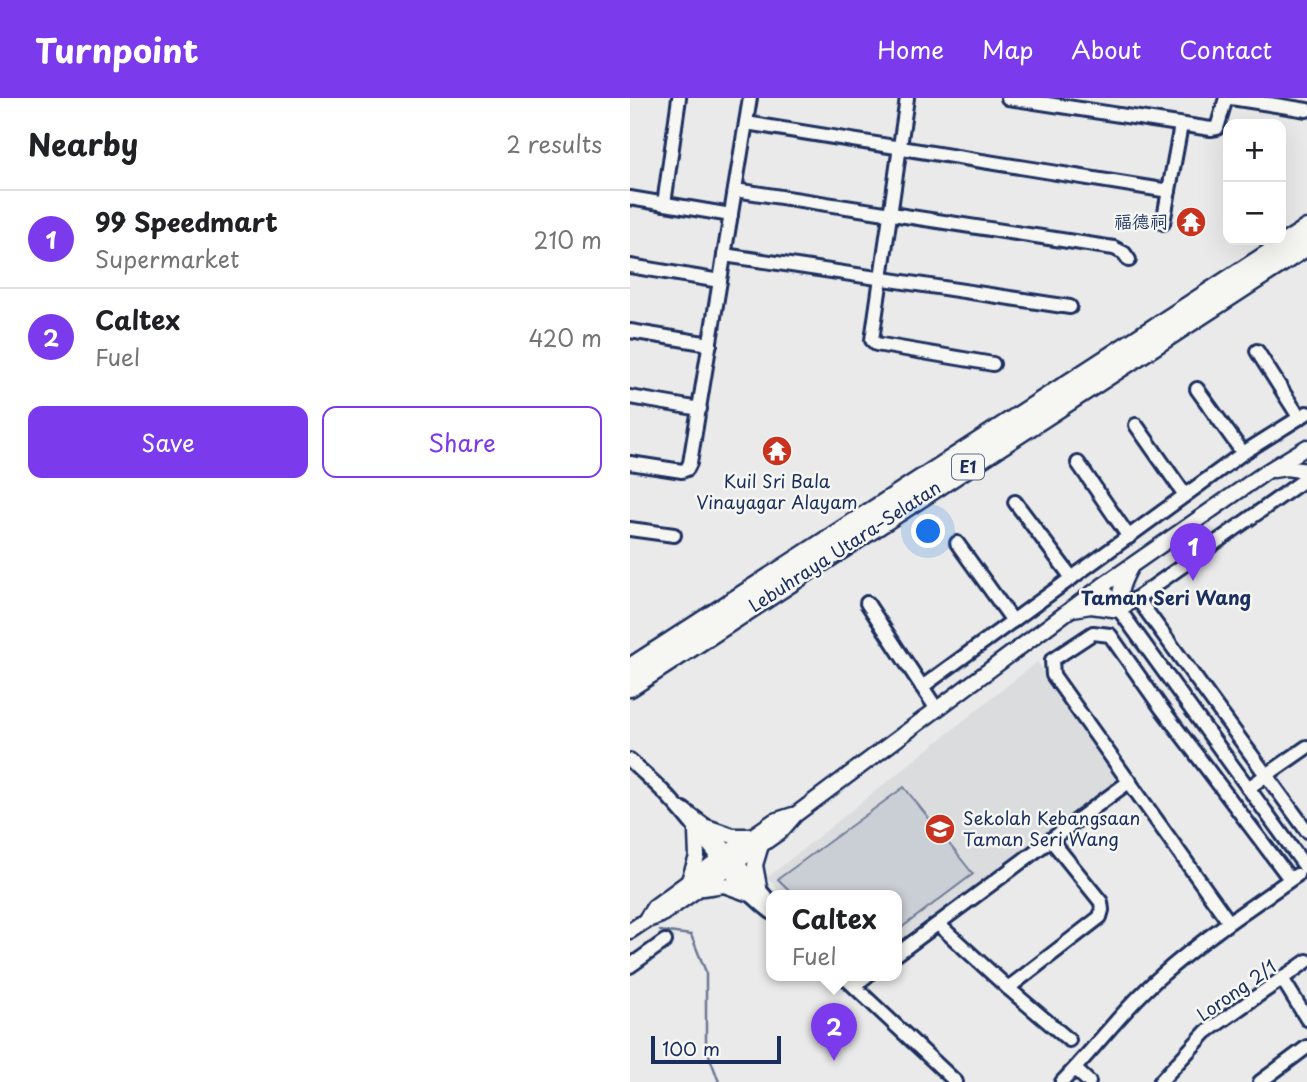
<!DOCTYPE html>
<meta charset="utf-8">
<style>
body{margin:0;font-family:"Playpen Sans","LXGW WenKai TC",sans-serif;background:#f6f6f6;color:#202124}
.controls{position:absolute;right:21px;top:21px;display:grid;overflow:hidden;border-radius:14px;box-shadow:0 7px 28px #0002}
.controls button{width:63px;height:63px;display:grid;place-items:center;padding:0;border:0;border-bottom:2px solid #e0e0e0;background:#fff;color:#202124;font:35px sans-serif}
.scale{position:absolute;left:21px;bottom:18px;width:130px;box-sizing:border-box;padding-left:7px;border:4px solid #1b2f5e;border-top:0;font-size:19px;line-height:24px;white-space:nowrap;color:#1b2f5e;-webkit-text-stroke:5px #f6f6f2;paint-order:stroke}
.you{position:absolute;left:299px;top:434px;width:24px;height:24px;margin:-18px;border:5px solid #fff;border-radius:50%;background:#1a73e8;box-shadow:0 0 0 10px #1a73e833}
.badge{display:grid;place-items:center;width:46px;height:46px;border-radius:50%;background:#7c3aed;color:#fff;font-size:23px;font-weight:700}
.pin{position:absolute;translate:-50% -58px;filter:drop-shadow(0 2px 4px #0008)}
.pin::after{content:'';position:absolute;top:37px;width:24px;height:21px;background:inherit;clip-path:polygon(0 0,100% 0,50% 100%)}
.popup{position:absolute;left:136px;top:792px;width:136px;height:91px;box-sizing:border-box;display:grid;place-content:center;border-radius:14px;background:#fff;filter:drop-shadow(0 2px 5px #0005);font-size:23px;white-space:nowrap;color:#757577}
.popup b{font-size:26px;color:#202124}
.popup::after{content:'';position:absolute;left:50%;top:100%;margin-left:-14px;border:14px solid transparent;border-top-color:#fff}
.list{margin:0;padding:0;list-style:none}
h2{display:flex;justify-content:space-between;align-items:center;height:91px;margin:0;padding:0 28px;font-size:30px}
h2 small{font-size:23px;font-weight:400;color:#757577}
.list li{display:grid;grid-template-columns:46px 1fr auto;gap:21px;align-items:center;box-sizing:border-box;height:98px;padding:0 28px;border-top:2px solid #e0e0e0}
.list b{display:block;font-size:26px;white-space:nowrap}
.list p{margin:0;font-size:23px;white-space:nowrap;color:#757577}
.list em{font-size:23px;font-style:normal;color:#757577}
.actions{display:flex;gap:14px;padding:21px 28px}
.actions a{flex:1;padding:16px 0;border:2px solid #7c3aed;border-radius:14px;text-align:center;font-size:24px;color:#7c3aed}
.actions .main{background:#7c3aed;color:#fff}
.map{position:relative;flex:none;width:677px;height:984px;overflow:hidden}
header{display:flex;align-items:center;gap:42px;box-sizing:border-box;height:98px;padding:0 35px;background:#7c3aed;color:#fff}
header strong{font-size:33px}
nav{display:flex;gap:38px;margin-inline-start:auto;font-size:24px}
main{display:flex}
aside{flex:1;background:#fff}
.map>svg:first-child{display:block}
.built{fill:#dadcde}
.green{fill:#caced5;stroke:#727e9a;stroke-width:2}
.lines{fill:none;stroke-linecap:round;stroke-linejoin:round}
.stream{stroke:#6c7995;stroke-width:2.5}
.minor-casing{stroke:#1b2f5e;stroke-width:18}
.major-casing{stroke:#1b2f5e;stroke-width:19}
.highway-casing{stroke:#1b2f5e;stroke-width:23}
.minor{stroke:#f6f6f2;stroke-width:12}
.major{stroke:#f6f6f2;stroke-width:14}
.highway{stroke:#f6f6f2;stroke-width:18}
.labels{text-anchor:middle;stroke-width:5;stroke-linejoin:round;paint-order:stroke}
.shield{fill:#f6f6f2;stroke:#5d6b8a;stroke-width:2}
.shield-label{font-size:16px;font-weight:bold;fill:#1b2f5e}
.poi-label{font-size:18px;fill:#1b2f5e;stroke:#f6f6f2;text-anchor:end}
.street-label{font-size:18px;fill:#1b2f5e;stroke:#f6f6f2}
.neighbourhood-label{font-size:19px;font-weight:bold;fill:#1b2f5e;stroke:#f6f6f2}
</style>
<header>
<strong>Turnpoint</strong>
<nav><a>Home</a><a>Map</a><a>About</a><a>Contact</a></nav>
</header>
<main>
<aside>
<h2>Nearby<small>2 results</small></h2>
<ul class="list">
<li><span class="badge">1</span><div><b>99 Speedmart</b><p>Supermarket</p></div><em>210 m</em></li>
<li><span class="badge">2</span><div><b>Caltex</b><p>Fuel</p></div><em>420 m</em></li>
</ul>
<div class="actions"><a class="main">Save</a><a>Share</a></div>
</aside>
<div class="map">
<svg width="677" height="984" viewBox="0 0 677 984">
<rect width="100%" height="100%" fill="#e9eae9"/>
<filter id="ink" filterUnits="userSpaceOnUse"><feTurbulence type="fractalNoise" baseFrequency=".0143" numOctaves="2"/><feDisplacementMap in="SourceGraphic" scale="14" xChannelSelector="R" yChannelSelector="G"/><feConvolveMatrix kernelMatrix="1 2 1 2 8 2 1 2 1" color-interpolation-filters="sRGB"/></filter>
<g filter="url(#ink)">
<!-- built -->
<path class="built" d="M407,564L489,682L267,844V797H153L137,780Z"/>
<!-- green -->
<path class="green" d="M274,689L343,776L267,833V797H164L148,781Z"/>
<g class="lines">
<!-- stream -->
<path class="stream" d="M30,833L61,837L76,874V949L89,984"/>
<!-- minor casing -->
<g class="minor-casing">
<g id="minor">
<path d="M277,0L242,242L246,246L363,266"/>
<path d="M378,0L581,31L587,30L596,0"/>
<path d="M601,0L677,12"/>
<path d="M116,25L539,93"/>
<path d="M105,92L484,150L494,155L499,162"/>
<path d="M0,100L101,117"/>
<path d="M34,106L49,0"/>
<path d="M533,125L551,27"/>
<path d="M94,157L440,209"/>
<path d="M0,168L90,183"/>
<path d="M0,233L80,246"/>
<path d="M627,253L669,319"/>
<path d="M567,291L613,355"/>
<path d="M0,299L70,311"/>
<path d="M506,327L555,397"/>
<path d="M0,365L52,373L57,371L60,365L120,0"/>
<path d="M448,365L499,439"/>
<path d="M385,404L442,480"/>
<path d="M0,431L44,437"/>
<path d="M327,445L383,523"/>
<path d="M472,488L677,771"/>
<path d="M507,500L677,733"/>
<path d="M237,505L306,610"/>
<path d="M490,512L677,380"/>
<path d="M292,589L613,355L677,315"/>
<path d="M0,662C14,676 30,689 43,704C76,740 102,784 141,814"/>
<path d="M618,690L677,649"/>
<path d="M53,711L77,729L141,805"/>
<path d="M599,824L423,577L422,562L463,535L480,537L532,611L660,781"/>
<path d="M308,826L378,890L439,942"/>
<path d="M267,856L500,683"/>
<path d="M0,868L35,843"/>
<path d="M212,877L326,984"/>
<path d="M653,882L677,921"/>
<path d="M224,888L238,877"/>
<path d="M378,890L470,819L472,812L471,804L421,742"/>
<path d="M445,971L459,984"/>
<path d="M432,984C466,949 495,909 532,877C574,840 621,809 667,777"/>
<path d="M530,984L576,934L677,863"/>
<path d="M630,984L677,949"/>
</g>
</g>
<!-- major casing -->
<g class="major-casing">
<g id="major">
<path d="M644,372L656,370L677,373"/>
<path d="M443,511L461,508L490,512C488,495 492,485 500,470"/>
<path d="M77,729L103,738H122"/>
<path d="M59,782L67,759L66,734"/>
<path d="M129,789L125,767L131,747"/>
<path d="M73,790L94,787L122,797"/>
<path d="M15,823L24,809L99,754L144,723L163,717"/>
<path d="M0,833L15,823L31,817L151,733L165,717L472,488L636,374L677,349"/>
</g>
</g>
<!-- highway casing -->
<g class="highway-casing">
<g id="highway">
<path d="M0,570L677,131"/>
<path d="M0,589L677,148"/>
</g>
</g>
<!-- minor -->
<use href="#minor" class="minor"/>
<!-- major -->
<use href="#major" class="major"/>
<!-- highway -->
<use href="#highway" class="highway"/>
</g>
</g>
<!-- icons -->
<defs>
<g id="temple-disc" transform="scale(1.575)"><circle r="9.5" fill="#c8321e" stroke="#f6f6f2"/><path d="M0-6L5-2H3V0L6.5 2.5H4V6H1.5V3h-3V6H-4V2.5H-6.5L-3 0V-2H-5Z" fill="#fff"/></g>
<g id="school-disc" transform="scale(1.575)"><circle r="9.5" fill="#c8321e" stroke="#f6f6f2"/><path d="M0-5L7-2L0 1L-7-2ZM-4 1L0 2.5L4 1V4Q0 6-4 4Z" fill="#fff"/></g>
</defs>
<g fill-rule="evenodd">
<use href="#temple-disc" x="561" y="124"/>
<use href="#temple-disc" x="147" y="353"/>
<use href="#school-disc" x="310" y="731"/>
</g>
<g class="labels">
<!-- shield labels -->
<rect class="shield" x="322" y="356.5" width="32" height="25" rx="5"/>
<g class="shield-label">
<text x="338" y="375">E1</text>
</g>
<!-- poi labels -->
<g class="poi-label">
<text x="538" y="130">福德祠</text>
<text x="147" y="390" text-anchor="middle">Kuil Sri Bala<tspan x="147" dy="21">Vinayagar Alayam</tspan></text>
<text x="333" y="727" text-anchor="start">Sekolah Kebangsaan<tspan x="333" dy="21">Taman Seri Wang</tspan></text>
</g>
<!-- street labels -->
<g class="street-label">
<text transform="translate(215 449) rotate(-33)" y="6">Lebuhraya Utara–Selatan</text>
<text transform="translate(607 893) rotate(-35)" y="6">Lorong 2/1</text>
</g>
<!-- neighbourhood labels -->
<g class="neighbourhood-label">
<text x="536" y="507">Taman Seri Wang</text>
</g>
</g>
</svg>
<div class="controls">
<button>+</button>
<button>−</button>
</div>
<div class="scale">100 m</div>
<div class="you"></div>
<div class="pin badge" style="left:563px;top:483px">1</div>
<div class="pin badge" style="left:204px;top:963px">2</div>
<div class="popup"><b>Caltex</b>Fuel</div>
</div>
</main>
